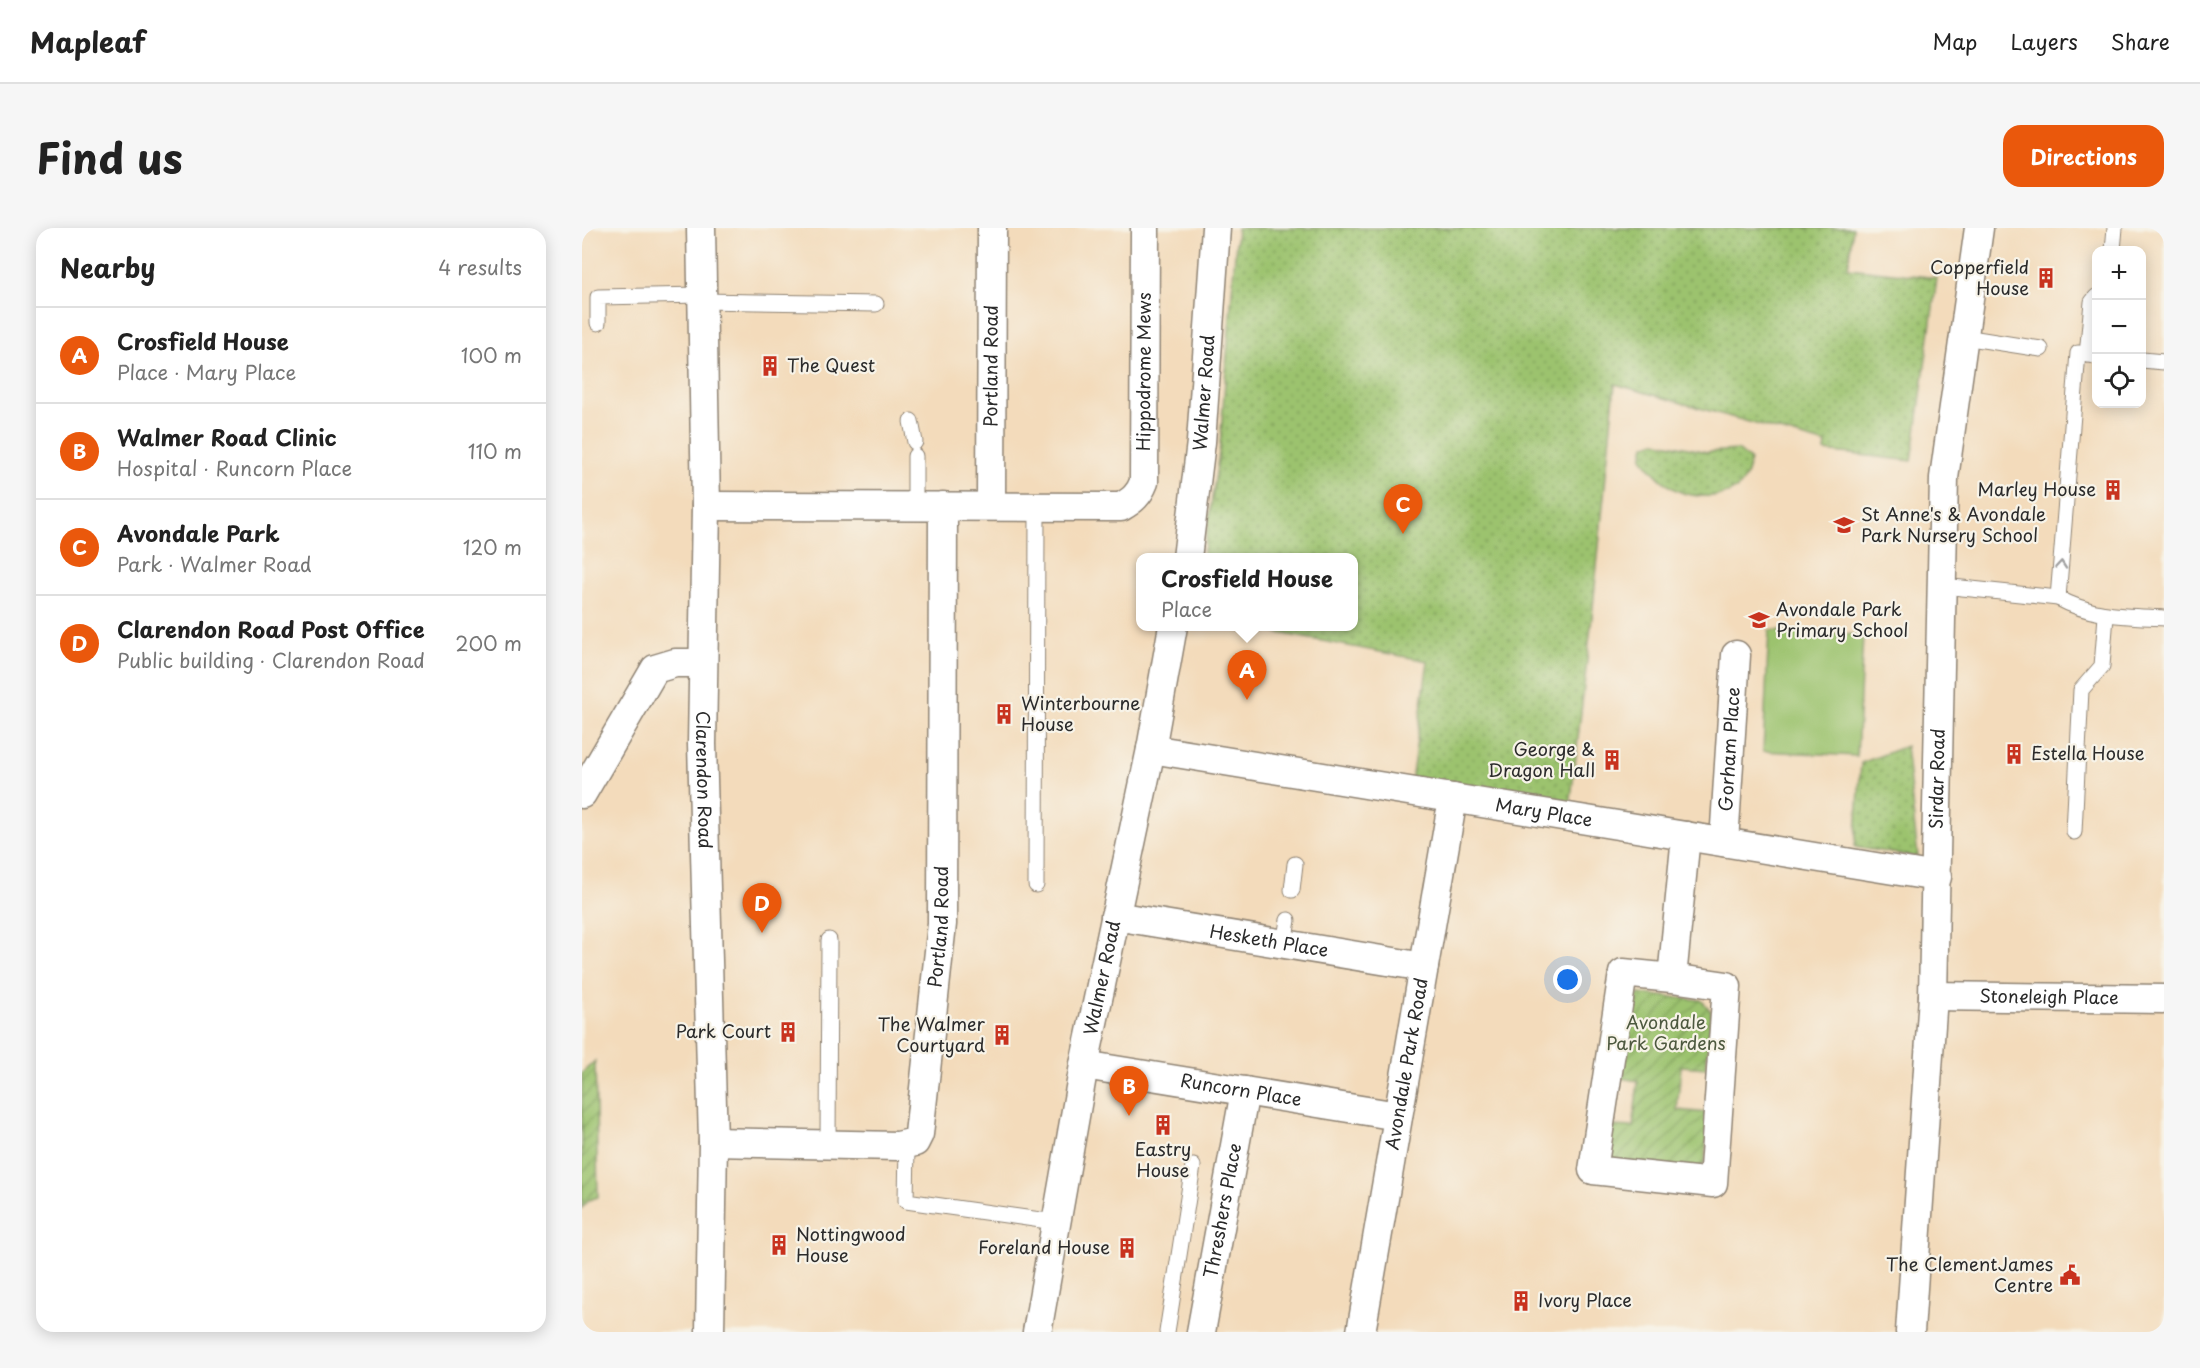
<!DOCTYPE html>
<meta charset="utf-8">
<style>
body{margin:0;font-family:"Playpen Sans",sans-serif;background:#f6f6f6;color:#222}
.controls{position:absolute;right:18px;top:18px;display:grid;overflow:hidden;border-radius:12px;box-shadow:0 3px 15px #0003}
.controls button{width:54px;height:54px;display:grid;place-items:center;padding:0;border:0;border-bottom:2px solid #e0e0e0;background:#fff;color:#222;font:30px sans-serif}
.you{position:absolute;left:986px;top:752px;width:21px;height:21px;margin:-15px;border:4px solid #fff;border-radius:50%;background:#1a73e8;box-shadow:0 0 0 9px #1a73e833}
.badge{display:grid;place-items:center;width:39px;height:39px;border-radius:50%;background:#ea580c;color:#fff;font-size:20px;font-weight:700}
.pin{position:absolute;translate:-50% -50px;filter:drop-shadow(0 2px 3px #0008)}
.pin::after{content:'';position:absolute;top:32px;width:21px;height:18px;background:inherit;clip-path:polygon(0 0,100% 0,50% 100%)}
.popup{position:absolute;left:554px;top:325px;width:222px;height:78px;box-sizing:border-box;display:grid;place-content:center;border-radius:12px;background:#fff;filter:drop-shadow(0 2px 4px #0005);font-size:20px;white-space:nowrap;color:#767676}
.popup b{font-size:22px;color:#222}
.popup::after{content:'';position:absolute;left:50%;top:100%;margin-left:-12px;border:12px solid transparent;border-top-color:#fff}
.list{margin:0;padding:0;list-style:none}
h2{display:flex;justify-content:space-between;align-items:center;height:78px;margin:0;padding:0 24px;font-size:26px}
h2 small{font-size:20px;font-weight:400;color:#767676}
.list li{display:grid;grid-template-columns:39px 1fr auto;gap:18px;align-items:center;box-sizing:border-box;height:96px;padding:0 24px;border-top:2px solid #e0e0e0}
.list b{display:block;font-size:22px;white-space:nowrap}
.list p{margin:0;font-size:20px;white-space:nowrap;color:#767676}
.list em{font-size:20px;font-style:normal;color:#767676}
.icon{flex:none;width:33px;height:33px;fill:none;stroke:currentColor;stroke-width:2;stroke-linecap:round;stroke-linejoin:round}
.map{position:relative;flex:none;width:1582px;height:1104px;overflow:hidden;border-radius:18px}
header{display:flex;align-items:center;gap:36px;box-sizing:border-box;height:84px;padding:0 30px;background:#fff;border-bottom:2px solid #e0e0e0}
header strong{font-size:28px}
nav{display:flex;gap:33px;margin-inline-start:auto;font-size:21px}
.intro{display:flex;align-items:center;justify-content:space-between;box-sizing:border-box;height:144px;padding:0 36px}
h1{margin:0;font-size:42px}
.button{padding:15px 27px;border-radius:18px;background:#ea580c;color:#fff;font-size:21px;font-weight:700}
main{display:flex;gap:36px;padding:0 36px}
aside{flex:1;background:#fff;border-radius:18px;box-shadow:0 3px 15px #0003}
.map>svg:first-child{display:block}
.grass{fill:#9cc36e;stroke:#64774c;stroke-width:1.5}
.park{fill:url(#park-dots);stroke:#64774c;stroke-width:1.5}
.garden{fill:url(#garden-furrows);stroke:#64774c;stroke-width:1.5}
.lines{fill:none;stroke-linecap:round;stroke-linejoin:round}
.lane-casing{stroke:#8f8373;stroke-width:17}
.street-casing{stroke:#8f8373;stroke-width:31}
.lane{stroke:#fff;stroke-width:15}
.street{stroke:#fff;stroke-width:28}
.oneway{stroke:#a0a0a0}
.labels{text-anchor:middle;stroke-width:4.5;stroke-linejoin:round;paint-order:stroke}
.poi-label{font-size:18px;fill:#2b2b2b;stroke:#f7f3e8;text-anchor:end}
.street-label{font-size:18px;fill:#2b2b2b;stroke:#f7f3e8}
.park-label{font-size:18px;fill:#4d593f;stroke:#f7f3e8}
</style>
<header>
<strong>Mapleaf</strong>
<nav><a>Map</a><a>Layers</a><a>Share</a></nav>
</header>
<div class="intro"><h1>Find us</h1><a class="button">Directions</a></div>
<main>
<aside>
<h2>Nearby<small>4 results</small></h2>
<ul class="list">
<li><span class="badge">A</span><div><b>Crosfield House</b><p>Place · Mary Place</p></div><em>100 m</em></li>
<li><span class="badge">B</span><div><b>Walmer Road Clinic</b><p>Hospital · Runcorn Place</p></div><em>110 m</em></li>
<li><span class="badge">C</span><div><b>Avondale Park</b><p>Park · Walmer Road</p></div><em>120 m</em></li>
<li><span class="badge">D</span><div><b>Clarendon Road Post Office</b><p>Public building · Clarendon Road</p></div><em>200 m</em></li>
</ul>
</aside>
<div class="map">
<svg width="1582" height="1104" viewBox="0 0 1582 1104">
<defs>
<pattern id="park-dots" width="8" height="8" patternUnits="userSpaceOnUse" patternTransform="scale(1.5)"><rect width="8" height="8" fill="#9cc36e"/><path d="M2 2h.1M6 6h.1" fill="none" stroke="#7f9f5b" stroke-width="1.8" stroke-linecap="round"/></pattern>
<pattern id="garden-furrows" width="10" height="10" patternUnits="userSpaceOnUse" patternTransform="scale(1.5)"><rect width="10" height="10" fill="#9cc36e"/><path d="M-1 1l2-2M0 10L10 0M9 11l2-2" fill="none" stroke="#7f9f5b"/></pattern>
</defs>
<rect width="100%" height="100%" fill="#f7f3e8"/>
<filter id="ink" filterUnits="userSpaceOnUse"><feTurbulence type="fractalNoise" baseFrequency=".0167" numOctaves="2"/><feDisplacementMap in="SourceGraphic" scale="12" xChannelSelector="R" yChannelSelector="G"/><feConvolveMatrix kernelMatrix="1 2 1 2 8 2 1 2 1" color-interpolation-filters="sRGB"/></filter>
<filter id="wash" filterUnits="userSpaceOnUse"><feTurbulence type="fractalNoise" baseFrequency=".008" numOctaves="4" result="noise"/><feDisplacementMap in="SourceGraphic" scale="24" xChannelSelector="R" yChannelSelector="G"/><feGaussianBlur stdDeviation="1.35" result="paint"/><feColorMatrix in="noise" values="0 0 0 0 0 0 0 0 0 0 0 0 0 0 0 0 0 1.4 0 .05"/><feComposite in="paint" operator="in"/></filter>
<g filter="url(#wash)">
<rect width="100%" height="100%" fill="#f3dbbb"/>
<!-- grass -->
<path class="grass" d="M1187,402L1281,407L1275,528L1181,523Z"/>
<!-- park -->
<g class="park">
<path d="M655,0H1271L1266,40L1355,50L1330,233L1243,223L1244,216L1033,156L1010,389L988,579L829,554L846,433L666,399L771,398V330H621L638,218Z"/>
<path d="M1073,213L1125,224L1156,222L1168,232C1166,242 1164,255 1154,261C1139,271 1110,270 1094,262C1081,255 1069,242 1060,230L1063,217Z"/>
<path d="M1324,518L1336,629L1273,619L1279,535Z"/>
</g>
<!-- garden -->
<g class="garden">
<path d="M1057,766L1119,772L1129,783L1124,840L1099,838L1095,882L1126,885L1123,934L1116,942L1031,932L1028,924L1029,898L1051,899L1056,853L1038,850L1049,777Z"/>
<path d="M13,833L16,969L7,972L0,980V845Z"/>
</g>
</g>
<g filter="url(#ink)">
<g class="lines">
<!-- lane casing -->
<g class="lane-casing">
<g id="lane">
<path d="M1531,22L1533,0"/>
<path d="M120,73L294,76"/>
<path d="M16,95V69L120,67"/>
<path d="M1382,109L1459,121"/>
<path d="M1505,127L1510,74L1514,69"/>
<path d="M1514,128L1496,125L1476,370C1510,389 1544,388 1582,390"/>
<path d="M1560,132L1582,134"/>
<path d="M329,193L333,214"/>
<path d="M333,228V278"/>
<path d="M1361,358L1476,370"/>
<path d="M1492,604L1499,462L1520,438L1524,388"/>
<path d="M454,657L455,278"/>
<path d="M710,662L713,636"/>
<path d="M702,716L706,692"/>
<path d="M246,916L247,712"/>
<path d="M325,917L324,973L473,994"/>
<path d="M585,1104L611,938"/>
</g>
</g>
<!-- street casing -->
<g class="street-casing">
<g id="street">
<path id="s1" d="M119,0L124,278L120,516L131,914L128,1104"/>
<path id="s2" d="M124,278L539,279C551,272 557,267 562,254L563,0"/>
<path id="s3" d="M409,278L410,0"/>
<path id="s4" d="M605,330L619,214L634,0"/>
<path id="s5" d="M569,521L1355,649"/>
<path d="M0,566L73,441L93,435H120"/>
<path id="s6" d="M1142,614L1154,427"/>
<path id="s7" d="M533,688L842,739"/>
<path d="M1090,750L1041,745L1011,942L1131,955L1145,758L1090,750L1104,608"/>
<path id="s8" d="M1351,768L1582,771"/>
<path id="s9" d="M502,837L816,888"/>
<path id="s10" d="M131,914L316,918L333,914L337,906L360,696L361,278"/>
<path id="s11" d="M455,1104L502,837L569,521L591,398"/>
<path id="s12" d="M619,1104L663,863"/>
<path id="s13" d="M779,1104L871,570"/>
<path id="s14" d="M1328,1104L1351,768L1362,250L1397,0"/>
</g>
</g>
<!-- lane -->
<use href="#lane" class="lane"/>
<!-- street -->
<use href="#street" class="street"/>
</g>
<!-- one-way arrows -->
<defs><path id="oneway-chevron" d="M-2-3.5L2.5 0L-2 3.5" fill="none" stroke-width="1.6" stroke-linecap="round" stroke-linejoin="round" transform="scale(1.5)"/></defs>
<use class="oneway" href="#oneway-chevron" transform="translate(1479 337) rotate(-85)"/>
</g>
<!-- icons -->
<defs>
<g id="building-bare" transform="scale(1.62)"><path d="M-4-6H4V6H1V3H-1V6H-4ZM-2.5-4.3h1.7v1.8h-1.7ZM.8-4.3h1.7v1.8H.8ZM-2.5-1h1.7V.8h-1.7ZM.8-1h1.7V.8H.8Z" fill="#c8321e" stroke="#f7f3e8" stroke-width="2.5" paint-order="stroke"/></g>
<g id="school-bare" transform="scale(1.62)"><path d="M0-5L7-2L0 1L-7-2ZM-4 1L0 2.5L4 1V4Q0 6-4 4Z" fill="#c8321e" stroke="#f7f3e8" stroke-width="2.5" paint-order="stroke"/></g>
<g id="civic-bare" transform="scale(1.62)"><path d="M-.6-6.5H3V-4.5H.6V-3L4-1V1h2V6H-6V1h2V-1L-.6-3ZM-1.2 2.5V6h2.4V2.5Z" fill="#c8321e" stroke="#f7f3e8" stroke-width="2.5" paint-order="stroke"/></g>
</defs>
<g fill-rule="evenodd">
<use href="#building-bare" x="1464" y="50"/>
<use href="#building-bare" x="188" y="138"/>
<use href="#building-bare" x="1531" y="262"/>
<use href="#school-bare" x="1262" y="297"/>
<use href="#school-bare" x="1177" y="392"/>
<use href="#building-bare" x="422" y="486"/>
<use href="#building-bare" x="1432" y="526"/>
<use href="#building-bare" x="1030" y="532"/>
<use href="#building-bare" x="206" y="804"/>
<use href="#building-bare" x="420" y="807"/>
<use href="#building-bare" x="581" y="897"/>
<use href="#building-bare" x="197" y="1017"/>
<use href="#building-bare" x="545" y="1020"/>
<use href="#civic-bare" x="1488" y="1047"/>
<use href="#building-bare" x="939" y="1073"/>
</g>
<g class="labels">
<!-- poi labels -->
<g class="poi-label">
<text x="1447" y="46">Copperfield<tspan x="1447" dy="21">House</tspan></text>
<text x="205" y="144" text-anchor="start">The Quest</text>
<text x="1514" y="268">Marley House</text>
<text x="1279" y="293" text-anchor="start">St Anne's &amp; Avondale<tspan x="1279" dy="21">Park Nursery School</tspan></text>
<text x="1194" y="388" text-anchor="start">Avondale Park<tspan x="1194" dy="21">Primary School</tspan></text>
<text x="439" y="482" text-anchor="start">Winterbourne<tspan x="439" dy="21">House</tspan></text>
<text x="1013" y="528">George &amp;<tspan x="1013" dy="21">Dragon Hall</tspan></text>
<text x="1449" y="532" text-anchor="start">Estella House</text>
<text x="403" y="803">The Walmer<tspan x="403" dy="21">Courtyard</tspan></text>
<text x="189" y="810">Park Court</text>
<text x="581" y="928" text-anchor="middle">Eastry<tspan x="581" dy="21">House</tspan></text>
<text x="214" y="1013" text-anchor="start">Nottingwood<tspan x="214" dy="21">House</tspan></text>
<text x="528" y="1026">Foreland House</text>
<text x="1471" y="1043">The ClementJames<tspan x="1471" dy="21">Centre</tspan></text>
<text x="956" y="1079" text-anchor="start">Ivory Place</text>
</g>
<!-- street labels -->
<g class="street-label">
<text dy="6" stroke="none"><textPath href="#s3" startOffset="140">Portland Road</textPath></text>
<text dy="6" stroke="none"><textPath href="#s2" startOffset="560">Hippodrome Mews</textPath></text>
<text dy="6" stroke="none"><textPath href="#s4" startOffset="166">Walmer Road</textPath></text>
<text dy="6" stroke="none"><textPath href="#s6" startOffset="93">Gorham Place</textPath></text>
<text dy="6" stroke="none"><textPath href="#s14" startOffset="554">Sirdar Road</textPath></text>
<text dy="6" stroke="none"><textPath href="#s1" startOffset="552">Clarendon Road</textPath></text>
<text dy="6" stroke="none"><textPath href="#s5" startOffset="398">Mary Place</textPath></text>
<text dy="6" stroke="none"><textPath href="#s10" startOffset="420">Portland Road</textPath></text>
<text dy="6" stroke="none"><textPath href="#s7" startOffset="156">Hesketh Place</textPath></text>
<text dy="6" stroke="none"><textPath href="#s11" startOffset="360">Walmer Road</textPath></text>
<text dy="6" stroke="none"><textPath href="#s8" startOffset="116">Stoneleigh Place</textPath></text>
<text dy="6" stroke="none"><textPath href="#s13" startOffset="272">Avondale Park Road</textPath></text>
<text dy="6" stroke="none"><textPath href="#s9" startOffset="159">Runcorn Place</textPath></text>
<text dy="6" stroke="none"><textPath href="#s12" startOffset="123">Threshers Place</textPath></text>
</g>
<!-- park labels -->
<g class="park-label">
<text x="1084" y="801">Avondale<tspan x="1084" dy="21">Park Gardens</tspan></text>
</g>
</g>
</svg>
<div class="controls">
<button>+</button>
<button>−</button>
<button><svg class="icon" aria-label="locate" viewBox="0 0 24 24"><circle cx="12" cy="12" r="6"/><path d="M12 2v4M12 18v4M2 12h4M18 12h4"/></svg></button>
</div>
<div class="you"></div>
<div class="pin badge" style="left:665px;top:472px">A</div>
<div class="popup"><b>Crosfield House</b>Place</div>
<div class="pin badge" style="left:547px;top:888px">B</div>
<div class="pin badge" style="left:821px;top:306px">C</div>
<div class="pin badge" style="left:180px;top:705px">D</div>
</div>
</main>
